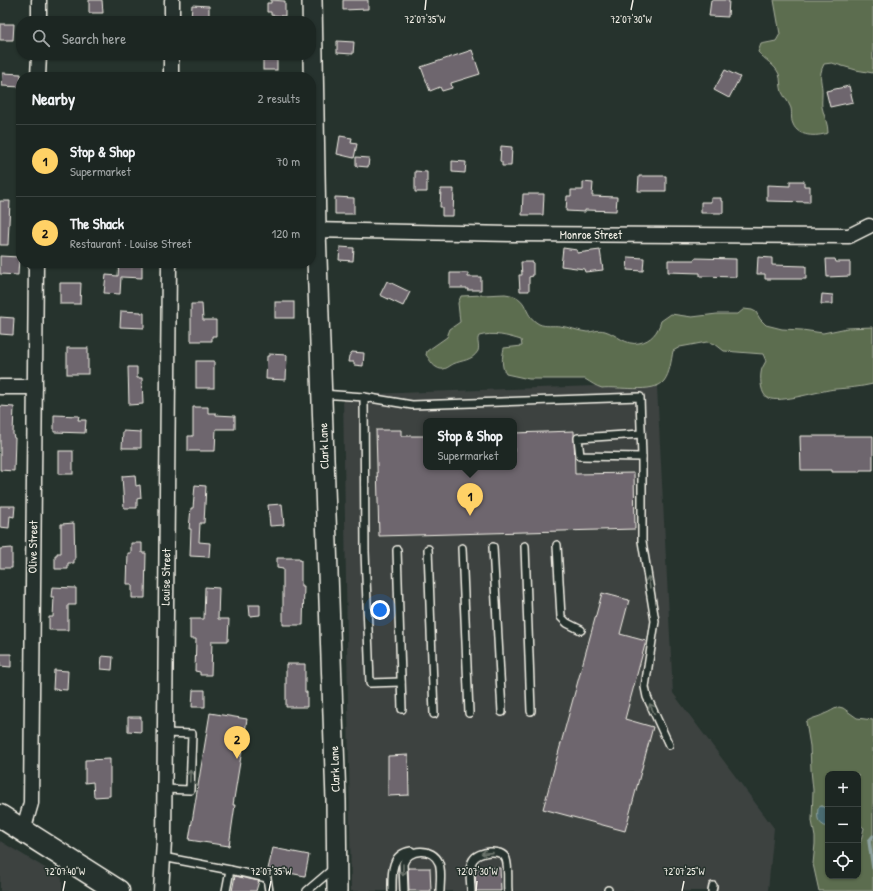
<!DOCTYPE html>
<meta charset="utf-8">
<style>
body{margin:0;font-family:"Patrick Hand",sans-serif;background:#29322f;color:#f1f3f6}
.controls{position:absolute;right:12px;bottom:12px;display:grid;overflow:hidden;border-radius:8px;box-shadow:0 1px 3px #0004}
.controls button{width:36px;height:36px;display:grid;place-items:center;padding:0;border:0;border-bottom:1px solid #3a4340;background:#1c2622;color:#f1f3f6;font:20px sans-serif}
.you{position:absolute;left:380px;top:610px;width:14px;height:14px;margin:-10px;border:3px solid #fff;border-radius:50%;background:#1a73e8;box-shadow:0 0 0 6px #1a73e833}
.badge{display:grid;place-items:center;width:26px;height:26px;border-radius:50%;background:#ffd166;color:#111;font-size:13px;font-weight:700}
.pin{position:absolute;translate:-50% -33px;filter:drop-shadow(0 1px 2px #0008)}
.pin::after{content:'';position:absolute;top:21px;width:14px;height:12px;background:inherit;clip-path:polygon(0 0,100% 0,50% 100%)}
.popup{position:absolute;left:423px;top:418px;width:94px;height:52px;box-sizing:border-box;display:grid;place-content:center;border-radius:8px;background:#1c2622;filter:drop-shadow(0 1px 3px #0005);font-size:13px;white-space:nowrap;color:#a0a5a5}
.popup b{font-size:15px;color:#f1f3f6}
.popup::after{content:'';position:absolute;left:50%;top:100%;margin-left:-8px;border:8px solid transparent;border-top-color:#1c2622}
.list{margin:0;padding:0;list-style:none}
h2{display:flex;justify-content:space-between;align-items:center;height:52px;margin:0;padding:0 16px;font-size:17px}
h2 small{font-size:13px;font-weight:400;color:#a0a5a5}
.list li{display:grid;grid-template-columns:26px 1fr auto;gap:12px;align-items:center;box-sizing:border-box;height:72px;padding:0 16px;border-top:1px solid #3a4340}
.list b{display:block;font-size:15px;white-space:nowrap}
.list p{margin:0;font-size:13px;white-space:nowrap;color:#a0a5a5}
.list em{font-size:13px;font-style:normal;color:#a0a5a5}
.icon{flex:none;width:22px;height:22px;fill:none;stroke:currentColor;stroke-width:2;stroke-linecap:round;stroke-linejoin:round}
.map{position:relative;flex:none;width:873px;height:891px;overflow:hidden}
.search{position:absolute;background:#1c2622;box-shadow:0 1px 3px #0004;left:16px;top:16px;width:300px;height:44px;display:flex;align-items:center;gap:10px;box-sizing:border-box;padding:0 14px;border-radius:16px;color:#a0a5a5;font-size:15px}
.panel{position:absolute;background:#1c2622;box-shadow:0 1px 3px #0004;left:16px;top:72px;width:300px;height:196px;border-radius:16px}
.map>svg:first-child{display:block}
.built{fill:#3c4240;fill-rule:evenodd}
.green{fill:#5c6d50;stroke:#a8af9c;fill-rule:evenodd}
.water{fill:#496b6f;stroke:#8da19f}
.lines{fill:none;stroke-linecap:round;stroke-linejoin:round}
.stream{stroke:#8da19f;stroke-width:3.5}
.building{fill:#6e666e;stroke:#f4f1e8}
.service-casing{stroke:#f4f1e8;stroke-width:10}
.minor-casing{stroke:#f4f1e8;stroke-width:17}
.secondary-casing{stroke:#f4f1e8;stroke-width:22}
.primary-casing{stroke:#f4f1e8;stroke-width:25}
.service{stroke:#26332d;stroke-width:7}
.minor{stroke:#26332d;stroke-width:14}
.secondary{stroke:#26332d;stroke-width:19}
.primary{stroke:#26332d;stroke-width:22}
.oneway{stroke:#6e766e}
.ticks{fill:none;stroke:#f4f1e8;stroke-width:1.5}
.labels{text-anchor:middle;stroke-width:3;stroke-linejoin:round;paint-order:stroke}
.street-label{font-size:12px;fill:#f4f1e8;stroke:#26332d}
.ticks-label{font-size:10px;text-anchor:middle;fill:#f4f1e8;stroke:#26332d;stroke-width:3;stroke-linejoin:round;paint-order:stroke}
</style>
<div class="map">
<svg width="873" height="891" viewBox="0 0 873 891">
<rect width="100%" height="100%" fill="#26332d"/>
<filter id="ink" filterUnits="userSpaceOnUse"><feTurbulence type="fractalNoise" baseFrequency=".025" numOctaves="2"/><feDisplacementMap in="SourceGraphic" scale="8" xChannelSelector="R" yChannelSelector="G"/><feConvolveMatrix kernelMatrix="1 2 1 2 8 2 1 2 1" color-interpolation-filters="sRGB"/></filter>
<g filter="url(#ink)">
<!-- built -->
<g class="built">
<path d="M595,386L621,389L657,387L673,693L774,828L768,891H351L343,395ZM426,421H514V467H426Z"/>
<path d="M0,841L62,878V891H0Z"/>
</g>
<!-- green -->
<g class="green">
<path d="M774,0H873V73L856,70L832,63L824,64C817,78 823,82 822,95C822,101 821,105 823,111C825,119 828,124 828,133C816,137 798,137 793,124C790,118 793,111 790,106C788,101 784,97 782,92C780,86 781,80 779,74C775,65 765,60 758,52L761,44L776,41L780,34Z"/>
<path d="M505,294C531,297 521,314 539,324C546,327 553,325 560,326C569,327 578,331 587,332C593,332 598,329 605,331C616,334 626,346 639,343C651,341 658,332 661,321L671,314L692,317L717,314H738L744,309L752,310L756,312L760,319L766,325L782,329L802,330L823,333L847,328L873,327V384C860,387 849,388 836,389C821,390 780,404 768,398C761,395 760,380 761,373C761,369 764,365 766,361L763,354L724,351L715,344L707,342L680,347L673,351C671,361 670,373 664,381C654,394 616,386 602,388C595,386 592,383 585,379H529L506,374C501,367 502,357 504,348L522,346L521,340C508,336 493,332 479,336C476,341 480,345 478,351C472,361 462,360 453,364C448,367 443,372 436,367C432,365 429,358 426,355L427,351L447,337L450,329L460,322L458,303L461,296Z"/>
<path d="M839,707L843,708L857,718L873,720V891H819L813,864L815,844V837L812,821L813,790L811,770L810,746L806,722C813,717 817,718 824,714C830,712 833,709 839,707ZM828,774H858V823L864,828L860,844L858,847V876H828V828L821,806L828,809Z"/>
</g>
<!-- water -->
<path class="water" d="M821,806L828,809V828C817,822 817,820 818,808Z"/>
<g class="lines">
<!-- stream -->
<path class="stream" d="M873,836L869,841L873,868"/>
</g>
<!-- building -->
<g class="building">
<path d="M89,0H102L103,13H89Z"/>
<path d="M271,0L285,1V16L271,15V12H267V3H271Z"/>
<path d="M343,0H368V9L343,10Z"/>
<path d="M711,0H729L728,17L709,16Z"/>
<path d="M192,5L209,6V19H191Z"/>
<path d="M0,24H14L13,40H0Z"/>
<path d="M337,41L354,42L353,54L337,53Z"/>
<path d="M472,50L480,74L451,83L452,88L442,91L440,87L430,91L421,67Z"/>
<rect x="263" y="55" width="14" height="15"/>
<path d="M725,70L740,77L729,98L714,90Z"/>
<path d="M3,73L21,74V87L2,86Z"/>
<path d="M849,86L853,102L830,107L826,91Z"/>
<path d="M340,136L352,138L351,143L357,144L354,158L337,154Z"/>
<path d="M501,146L512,147L511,166H502V162L500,161Z"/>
<path d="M356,157L369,158L368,167L356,166Z"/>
<path d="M452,161L466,162L465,173L452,172Z"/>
<path d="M415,171L427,172V192H415Z"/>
<path d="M639,176H666V191H638Z"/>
<path d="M790,181H804V186H810V202L767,201V185L790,186Z"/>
<path d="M583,182L593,183L592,196L617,197L616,211L585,210V212L566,211L567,196H571V190H583Z"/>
<path d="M441,189H454L453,216H442V207H440Z"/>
<path d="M523,194H544L543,215H522Z"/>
<path d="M335,197L354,198V214H335Z"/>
<path d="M711,198H721V201H723V213H701V202H711Z"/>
<path d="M0,201H10L8,245H0Z"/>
<path d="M340,247L354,248L353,261L339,260Z"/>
<path d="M563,248L577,250V253L600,250L603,270L585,272L584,269L561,266Z"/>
<path d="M0,256L19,257L18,275L0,274Z"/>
<path d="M628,257L644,258L643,271L627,270Z"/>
<path d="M758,257L772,258V265L806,266V279H765V274H757Z"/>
<path d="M695,258L736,259V277L700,276V273L668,272V260H694Z"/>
<path d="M826,259H835L836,262H850V276L827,277Z"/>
<path d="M521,262H533V276L529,277V291H520L519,275H522Z"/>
<path d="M119,263H142V278L121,277L120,294L104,293L106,275L118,276Z"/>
<path d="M450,273H468V277H481V290H467V288H450Z"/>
<path d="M387,281L410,292L403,306L380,295Z"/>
<path d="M60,283H81L80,304H60Z"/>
<path d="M822,294L833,295V304H821Z"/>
<rect x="275" y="302" width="19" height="16"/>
<path d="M191,304H202L203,320H216V336H212V341H191Z"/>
<path d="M121,311L141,312V313H144V328L120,327Z"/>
<path d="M0,317L14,318L13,335L0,334Z"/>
<rect x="67" y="348" width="21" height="26"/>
<path d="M352,352L364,353L363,366L354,365V362H348L349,356Z"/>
<path d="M269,354L287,355L286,380L266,379L267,356H269Z"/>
<rect x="196" y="361" width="18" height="27"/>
<path d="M128,367H137V378H142L143,404L129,405Z"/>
<path d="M0,406L14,407L13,434L14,438H15L14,471L0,470Z"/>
<path d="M193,407H208V413H216V415L235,416V429H216L215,451H188V436H193Z"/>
<path d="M54,415L79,416L78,420H86L85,433L54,432Z"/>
<path d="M376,430H401V436H426V467H514V433L574,431L575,474L634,473L635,529L379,536Z"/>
<path d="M123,431L141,432V448H122Z"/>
<path d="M800,436H873V470H860V472H832V470H801Z"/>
<rect x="59" y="451" width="14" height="23"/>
<path d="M135,475L136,486L140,485L141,498L137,499V508H124L122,476Z"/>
<path d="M195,485L206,486L204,523H200L199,542L210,543L209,557L190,556L191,529H189L191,508H193Z"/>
<path d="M282,504L284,525L270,526L268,505Z"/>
<path d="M0,506H15L14,517L10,516L9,528L0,527Z"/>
<path d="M74,523L75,560L74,559V563H68V569H55V555H57V553H61V524Z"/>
<path d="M131,543H142V553H146L145,598H132V584H127L128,553H131Z"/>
<path d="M12,548V568H0V549Z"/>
<path d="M277,558H299V560H301V586H304L303,625H283V569L277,568Z"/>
<path d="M52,587L76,588V605H68V630H49V617H53L54,597H51Z"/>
<path d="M205,587L219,588L218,619H229L228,641H212L211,675H200V672L195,671L196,639H190V619H204Z"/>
<path d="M602,593L629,600L620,634L646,641L625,719L653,727L625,831L543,809Z"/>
<path d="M249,605H260V615L250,616Z"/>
<path d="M0,654H11V667L0,666Z"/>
<path d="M102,656L113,657L112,670L101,669Z"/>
<path d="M286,664H305V692H307V707H286Z"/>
<path d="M54,670L68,671L67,690L53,689Z"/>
<path d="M193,690H205V707H192Z"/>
<path d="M210,713L247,719L233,805H235L229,846L189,840Z"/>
<path d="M128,717H141V732L128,731Z"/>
<path d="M408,755L409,795L388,796V756Z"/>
<path d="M110,759V796L94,797L93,782L85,783V760Z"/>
<path d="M273,848L309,855L305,876L268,869Z"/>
<path d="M408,868H430L431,891H409Z"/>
<path d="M475,868H500L501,891H476Z"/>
<path d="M235,876L259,881L256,891H232Z"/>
</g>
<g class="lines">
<!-- service casing -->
<g class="service-casing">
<g id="service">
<path d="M322,394L364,397"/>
<path d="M641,434L578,438L580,456L642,457"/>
<path d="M557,545L561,617L567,623L581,630"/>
<path d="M525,546L531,711"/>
<path d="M493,547L502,712"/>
<path d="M462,548L469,713"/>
<path d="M428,549L434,714"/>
<path d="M397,550L402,709"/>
<path d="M401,682L370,683L365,551L364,397L412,405L640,397L642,457V541L655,621L645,687L647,697L669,745"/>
<path d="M164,789L190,790L192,734L165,733"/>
<path d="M163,857L230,870"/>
<path d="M608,890V891"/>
<path d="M226,891L230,870L267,878L269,891"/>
<path d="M307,891L334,868"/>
<path d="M392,891C392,875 390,854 411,851"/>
<path d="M404,891L403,864C408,848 433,847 439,863C442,872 440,882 440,891"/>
<path d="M471,891C471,882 468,868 473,860C478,851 502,848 506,859C509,868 507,881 508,891"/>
<path d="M712,891L713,886"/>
</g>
</g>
<!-- minor casing -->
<g class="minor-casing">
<g id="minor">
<path d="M39,21V0"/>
<path d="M172,21V0"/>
<path d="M38,77L39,55"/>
<path d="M171,77V55"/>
<path d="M311,230L512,234L849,236L869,226"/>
<path d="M0,387H35"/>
<path d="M23,831L31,803L36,263"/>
<path d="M161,891L164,841L169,263"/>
</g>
</g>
<!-- secondary casing -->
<g class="secondary-casing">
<path id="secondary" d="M312,0L316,230L336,800L337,891"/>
</g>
<!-- primary casing -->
<g class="primary-casing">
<path id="primary" d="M0,816L118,891"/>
</g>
<!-- service -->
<use href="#service" class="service"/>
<!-- minor -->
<use href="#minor" class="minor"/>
<!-- secondary -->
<use href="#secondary" class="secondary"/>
<!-- primary -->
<use href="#primary" class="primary"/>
</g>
<!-- one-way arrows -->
<defs><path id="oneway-shaft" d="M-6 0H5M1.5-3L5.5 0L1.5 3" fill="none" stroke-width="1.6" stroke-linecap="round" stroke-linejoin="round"/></defs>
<g class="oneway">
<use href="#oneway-shaft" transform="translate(649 582) rotate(-99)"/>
<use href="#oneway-shaft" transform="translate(652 709) rotate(-115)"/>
<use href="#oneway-shaft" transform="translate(190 776) rotate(-88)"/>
<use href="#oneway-shaft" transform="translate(487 853) rotate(176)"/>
<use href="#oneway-shaft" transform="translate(403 870) rotate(90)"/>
</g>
</g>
<!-- ticks -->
<path class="ticks" d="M425,10L426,0M631,10L633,0M63,891L65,881M269,891L271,881M476,891L477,881M682,891L684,881"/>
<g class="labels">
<!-- street labels -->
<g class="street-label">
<text x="591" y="239">Monroe Street</text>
<text transform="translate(324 446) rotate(-92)" y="4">Clark Lane</text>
<text transform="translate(33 547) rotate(-89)" y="4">Olive Street</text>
<text transform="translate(166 577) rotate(-89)" y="4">Louise Street</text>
<text transform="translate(335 769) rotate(-92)" y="4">Clark Lane</text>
</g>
</g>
<g class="ticks-label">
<text x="425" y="23">72°07'35"W</text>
<text x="631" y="23">72°07'30"W</text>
<text x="65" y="875">72°07'40"W</text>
<text x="271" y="875">72°07'35"W</text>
<text x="477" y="875">72°07'30"W</text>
<text x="684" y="875">72°07'25"W</text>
</g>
</svg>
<div class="controls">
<button>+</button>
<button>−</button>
<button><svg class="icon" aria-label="locate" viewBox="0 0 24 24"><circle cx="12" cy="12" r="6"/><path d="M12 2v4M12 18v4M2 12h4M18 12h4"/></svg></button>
</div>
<div class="you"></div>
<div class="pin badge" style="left:470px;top:516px">1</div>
<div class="popup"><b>Stop &amp; Shop</b>Supermarket</div>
<div class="pin badge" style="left:237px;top:759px">2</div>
<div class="search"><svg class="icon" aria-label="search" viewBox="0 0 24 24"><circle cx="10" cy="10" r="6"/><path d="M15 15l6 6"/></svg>Search here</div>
<section class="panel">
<h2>Nearby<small>2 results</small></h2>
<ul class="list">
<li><span class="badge">1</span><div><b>Stop &amp; Shop</b><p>Supermarket</p></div><em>70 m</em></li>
<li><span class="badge">2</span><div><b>The Shack</b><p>Restaurant · Louise Street</p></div><em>120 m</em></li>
</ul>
</section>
</div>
